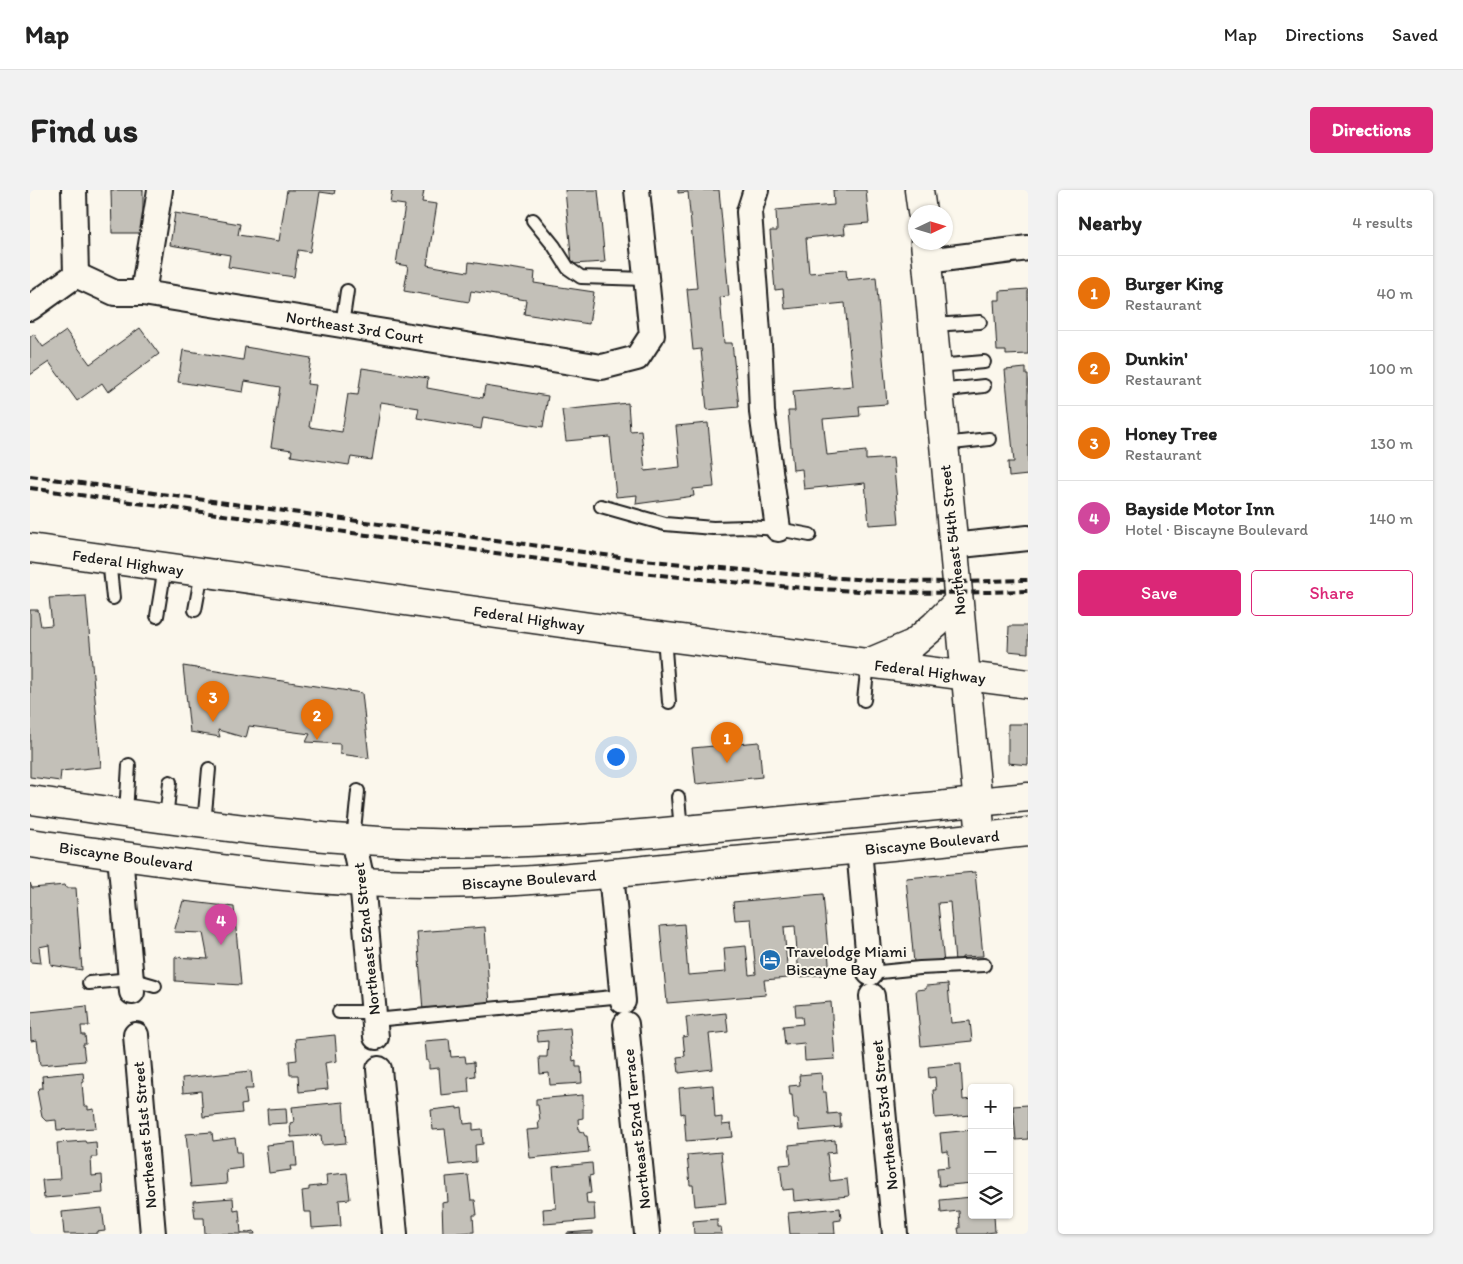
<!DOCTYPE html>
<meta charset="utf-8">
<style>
body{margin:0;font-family:Itim,sans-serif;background:#f2f2f2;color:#222}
.controls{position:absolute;right:15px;bottom:15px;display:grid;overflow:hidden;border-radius:5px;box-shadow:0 1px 4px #0004}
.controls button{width:45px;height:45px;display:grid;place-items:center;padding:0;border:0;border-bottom:1px solid #e0e0e0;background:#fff;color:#222;font:25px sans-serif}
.compass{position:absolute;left:878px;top:15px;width:45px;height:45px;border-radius:50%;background:#fff;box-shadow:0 1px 4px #0004;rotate:86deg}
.you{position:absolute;left:585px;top:566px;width:18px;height:18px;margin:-12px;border:4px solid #fff;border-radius:50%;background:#1a73e8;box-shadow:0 0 0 8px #1a73e833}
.badge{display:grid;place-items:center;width:32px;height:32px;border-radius:50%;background:#db2777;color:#fff;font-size:16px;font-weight:700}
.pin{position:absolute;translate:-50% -41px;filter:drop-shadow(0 1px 2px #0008)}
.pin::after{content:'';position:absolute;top:26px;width:18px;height:15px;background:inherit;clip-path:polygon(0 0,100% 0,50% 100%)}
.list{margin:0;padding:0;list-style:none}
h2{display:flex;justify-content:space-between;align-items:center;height:65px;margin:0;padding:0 20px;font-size:21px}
h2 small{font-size:16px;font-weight:400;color:#767676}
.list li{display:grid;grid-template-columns:32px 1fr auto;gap:15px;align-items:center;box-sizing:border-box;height:75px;padding:0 20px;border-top:1px solid #e0e0e0}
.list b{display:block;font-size:19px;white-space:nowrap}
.list p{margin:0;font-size:16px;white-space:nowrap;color:#767676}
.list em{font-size:16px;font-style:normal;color:#767676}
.actions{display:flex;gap:10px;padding:15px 20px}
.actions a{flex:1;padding:11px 0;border:1px solid #db2777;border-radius:5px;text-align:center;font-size:18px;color:#db2777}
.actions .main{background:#db2777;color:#fff}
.icon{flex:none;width:28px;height:28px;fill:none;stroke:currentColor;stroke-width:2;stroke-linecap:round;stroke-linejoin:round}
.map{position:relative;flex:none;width:998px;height:1044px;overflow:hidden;border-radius:5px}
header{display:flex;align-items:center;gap:30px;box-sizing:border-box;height:70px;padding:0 25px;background:#fff;border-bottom:1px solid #e0e0e0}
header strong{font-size:24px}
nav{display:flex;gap:28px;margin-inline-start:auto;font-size:18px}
.intro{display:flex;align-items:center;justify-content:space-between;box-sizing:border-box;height:120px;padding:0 30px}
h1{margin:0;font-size:35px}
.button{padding:12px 22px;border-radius:5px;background:#db2777;color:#fff;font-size:18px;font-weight:700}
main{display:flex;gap:30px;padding:0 30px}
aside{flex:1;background:#fff;border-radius:5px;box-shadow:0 1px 4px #0004}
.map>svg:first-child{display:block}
.building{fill:#c3c0b8;stroke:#1c1c1c}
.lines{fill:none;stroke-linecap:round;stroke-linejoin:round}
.service-casing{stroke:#1c1c1c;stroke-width:16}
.minor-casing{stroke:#1c1c1c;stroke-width:28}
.tertiary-casing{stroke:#1c1c1c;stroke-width:31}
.secondary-casing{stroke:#1c1c1c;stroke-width:31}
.primary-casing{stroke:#1c1c1c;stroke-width:31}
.service{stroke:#fbf7ec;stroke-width:12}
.minor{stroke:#fbf7ec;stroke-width:24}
.tertiary{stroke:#fbf7ec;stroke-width:28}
.secondary{stroke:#fbf7ec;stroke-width:28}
.primary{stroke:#fbf7ec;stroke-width:28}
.rail{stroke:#1c1c1c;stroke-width:4;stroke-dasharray:8 4;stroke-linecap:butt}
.labels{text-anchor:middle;stroke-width:4;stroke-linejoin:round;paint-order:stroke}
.street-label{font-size:16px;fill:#1c1c1c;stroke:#fbf7ec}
.poi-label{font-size:16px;fill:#1c1c1c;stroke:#fbf7ec;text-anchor:start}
</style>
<header>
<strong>Map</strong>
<nav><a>Map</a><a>Directions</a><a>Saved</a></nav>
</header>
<div class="intro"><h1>Find us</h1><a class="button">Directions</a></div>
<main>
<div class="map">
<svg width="998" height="1044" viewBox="0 0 998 1044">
<rect width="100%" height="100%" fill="#fbf7ec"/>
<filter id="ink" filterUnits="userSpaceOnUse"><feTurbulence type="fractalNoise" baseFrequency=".02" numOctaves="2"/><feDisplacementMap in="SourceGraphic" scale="10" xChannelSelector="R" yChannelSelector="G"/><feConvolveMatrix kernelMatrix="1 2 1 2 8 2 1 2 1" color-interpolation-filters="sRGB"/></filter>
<g filter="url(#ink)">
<!-- building -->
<g class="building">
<path d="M81,0H113V43H82Z"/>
<path d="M257,0H305L304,4L290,2L280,62L268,60L264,87L198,77L200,65L140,55L145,23L210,34L208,45L249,51Z"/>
<path d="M362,0H394L392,12L407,14L397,75L438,82L439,72L505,82L504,93L564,102L559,134L494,124L496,110L441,101L439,112L374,101L378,76L366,74L375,15L360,13Z"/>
<path d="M535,0H568L575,72L542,74Z"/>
<path d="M648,0H689L699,106L690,107L694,153H702L709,217L677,220L671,159L663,160L657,99L667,98L658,2L648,3Z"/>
<path d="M803,0H836L839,33L814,35L815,44L776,48L779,83L816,80L817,90L846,87L857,214L829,216L830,226L793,229L797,265L836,261V270L863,268L869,333L839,335L835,293L774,299L772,279L763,280L758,221H765L763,201L823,196L815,113L755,119L753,99L745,100L740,41H747L746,20L804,15Z"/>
<path d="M998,99V164L976,165V161H967L964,110H970V101Z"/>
<path d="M110,138L129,164L78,202L72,193L47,211L19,172L0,185V147L4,144L13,157L36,141L60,174Z"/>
<path d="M215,157L281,168L277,194L286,195L279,237L312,242L318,204L328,205L332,178L398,188L397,198L453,208L455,196L518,206L513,237L453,227L451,239L387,228L389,218L351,212L342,270L321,267L319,275L261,266L262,260L241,257L250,197L215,191L213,202L148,192L153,160L213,170Z"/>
<path d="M996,178V185H998V285L979,287L978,272H984L975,180Z"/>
<path d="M598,213L600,241L611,240L615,281L650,277L646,236L678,233L684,297L663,299L664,306L606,314L607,305L586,307L580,247L536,251L532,220Z"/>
<path d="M56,406L71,577L31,581L30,591L0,587V420H8L11,436L22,435L19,408Z"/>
<path d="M979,436H998V463L978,461Z"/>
<path d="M153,476L332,503L339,568L310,564V554L276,552L280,544L219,536L216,548L188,540L190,547L160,542Z"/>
<path d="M978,534H998V575L978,573Z"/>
<path d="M729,552L732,587L666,594L662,558Z"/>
<path d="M945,682L953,766L932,767V771L925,772L920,712L908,713L914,774H908L907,771L884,773L876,688Z"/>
<path d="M0,693L2,698L35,695L36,698H46L52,780L21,775L19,755L9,757L11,773L0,772Z"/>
<path d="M793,704L800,784L769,787L765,736L754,737L758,788L734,790L736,805L637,813L630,736L654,734L658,785L696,782L694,758L716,756L719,785L726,784L721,729L705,730L703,712Z"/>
<path d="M153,711L204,717L211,795L145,791V767L178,769L173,743L144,742Z"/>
<path d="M455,737L460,816L393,821L387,742Z"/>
<path d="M918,794L921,833L940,831L942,851L891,856L886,800L896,799V796Z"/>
<path d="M801,812L805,869L775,871L774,853L755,855L753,836L773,834L772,827H766L765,815Z"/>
<path d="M57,816L59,836H51L52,845H55L56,854H53L55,871L10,875L7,850L1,851L0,822Z"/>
<path d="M696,823L698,842L679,844L683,879L649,883L647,867L655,866L653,847L658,846L656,827Z"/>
<path d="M540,838L543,871L546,870V877H551L552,893L520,895L519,883L510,884L509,867H517L518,851L508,852L507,841Z"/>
<path d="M305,845L307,871L295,873L298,899L269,902L268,885H260L259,871L267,870L265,849Z"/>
<path d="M419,849L421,867L435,866L436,873L444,872L445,886L438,887L439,902L411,905L409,878L399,879V871H397L395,851Z"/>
<path d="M931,874L933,910L942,909V925L905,928L903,900H906L905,887L899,888L898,877Z"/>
<path d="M221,881L223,899H215L217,914L211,915L212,923L173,927L171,901L153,903L152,888Z"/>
<path d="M53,882L54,892L52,893L54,916H58V920L64,919L66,938L27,940L26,930L16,931L12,927L7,901L10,898H13L12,886Z"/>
<path d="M791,883L793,902H796L798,924L810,923L811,937L769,941L768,929H764L762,905H760L759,896L770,895L769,885Z"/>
<path d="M683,895L685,928L692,927V935L701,934L703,947L656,951L654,923L651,924L649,898Z"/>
<path d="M553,905V928L548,929L549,941L553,942L555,946H557L559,962L500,968L497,940L509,939L508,931L510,930L508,915H506V909Z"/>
<path d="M313,912L316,953L292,955L291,945L261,947L260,933L264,932L262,917Z"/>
<path d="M998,915V949L986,950L983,916Z"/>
<path d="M427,917V919L432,918L434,934L443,933V940L452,939L453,954L445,955L446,972L419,975L415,939L403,940L401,920Z"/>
<path d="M256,918L257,933L238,934L237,919Z"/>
<path d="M942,940V993L909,996L907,978L919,977L918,961L912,962L910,943Z"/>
<path d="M182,942L183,951L205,948L207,962H211L212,978L196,980L197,994L161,997L156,944Z"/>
<path d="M805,950L806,962L797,963L800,991L817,989L819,1006L764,1011L763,999L753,1000L750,975L761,974L759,955Z"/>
<path d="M55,951L56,953L66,952L67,967H61L62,986L72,985L73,1003L14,1008L12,990L30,989L27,953Z"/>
<path d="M265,952L267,976H260L261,980L239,983L236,955Z"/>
<path d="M691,962L696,1013L665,1016L663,995H660L657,965Z"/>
<path d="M562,973L563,985L559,986L561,1003L556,1004L557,1014H564L565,1030L514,1034L513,1019L526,1018L523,977Z"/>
<path d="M317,983L320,1009L309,1010L311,1036L282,1038L281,1022H274L272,1001L279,1000V997L297,995L296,985Z"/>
<path d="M438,985L441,1010H445L447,1025H443L444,1042L413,1044L412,1013L418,1012L416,987Z"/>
<path d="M942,1007V1025H964L965,1042L956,1043V1044H929L928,1038H930L929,1021L911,1023L910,1010Z"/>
<path d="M203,1008L204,1021L209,1020L211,1043L224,1041L225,1044H175L174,1028H165L163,1011Z"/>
<path d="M72,1018L75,1041L67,1042V1044H34L32,1022Z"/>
<path d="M810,1018L811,1030L804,1031L805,1044H760L758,1023Z"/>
<path d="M687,1029V1037H691L692,1044H664L663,1031Z"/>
<path d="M563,1041V1044H537V1043Z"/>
</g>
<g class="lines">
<!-- service casing -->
<g class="service-casing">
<g id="service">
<path d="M503,30L524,56L538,78L551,87L616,89"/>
<path d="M312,135L317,101"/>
<path d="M902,135L950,132"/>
<path d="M906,176L954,172"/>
<path d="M908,201L954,196"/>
<path d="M913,254L959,249"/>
<path d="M571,316L635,334L683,338L717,337L748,339L780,345"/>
<path d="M79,369L83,408"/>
<path d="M165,420L172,382"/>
<path d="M127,426L135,377"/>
<path d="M634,446L639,512"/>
<path d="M834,510L838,473"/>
<path d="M648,607L651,640"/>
<path d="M96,623L99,575"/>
<path d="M136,629L140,592"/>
<path d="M174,634L179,579"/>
<path d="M323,650L328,601"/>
<path d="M840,783L890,778L954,775"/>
<path d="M59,793L101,789L125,796"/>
<path d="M309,822H344"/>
<path d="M345,830L593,806"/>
</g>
</g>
<!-- minor casing -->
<g class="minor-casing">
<g id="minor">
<path d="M44,0L46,85"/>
<path d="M726,0L719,22L730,169L732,222L748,339"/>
<path d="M897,71L998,58"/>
<path d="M46,85L85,103H113L572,177L607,168L622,145L607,0"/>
<path d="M113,103L130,0"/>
<path d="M0,118L46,85"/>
<path d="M922,356L998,348"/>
<path d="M323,650L332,691L346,847"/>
<path d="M829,659L840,783"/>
<path d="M90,665L102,802"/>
<path d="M581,683L593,811"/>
<path d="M842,806L865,1044"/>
<path d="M596,834L617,1044"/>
<path d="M106,845L123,1044"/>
<path d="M349,879L365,1044"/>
</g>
</g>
<!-- tertiary casing -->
<g class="tertiary-casing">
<path id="tertiary" d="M0,358L560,437L998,494"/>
</g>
<!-- secondary casing -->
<g class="secondary-casing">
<g id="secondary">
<path d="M889,0L892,22"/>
<path d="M895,52L951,647"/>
<path d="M838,473L883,454L905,435L928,412"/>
</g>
</g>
<!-- primary casing -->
<g class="primary-casing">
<g id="primary">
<path d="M0,610C133,628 266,650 400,653C496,656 592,646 687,637C791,627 894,618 998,607"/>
<path d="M0,653C132,671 262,693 396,694C491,694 587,683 682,673C787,663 893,654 998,642"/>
</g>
</g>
<!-- service -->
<use href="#service" class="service"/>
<!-- minor -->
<use href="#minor" class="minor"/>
<!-- tertiary -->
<use href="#tertiary" class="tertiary"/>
<!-- secondary -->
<use href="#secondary" class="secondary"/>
<!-- primary -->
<use href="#primary" class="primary"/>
<!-- rail -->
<g class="rail">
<path d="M0,286L604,369C711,380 818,392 926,392C950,392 974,390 998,390"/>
<path d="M0,298L602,382C688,391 774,400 861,402C906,404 952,402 998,401"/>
</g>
</g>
</g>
<!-- icons -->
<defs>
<g id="hotel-disc" transform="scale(1.125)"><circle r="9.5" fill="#1f6fb2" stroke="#fbf7ec"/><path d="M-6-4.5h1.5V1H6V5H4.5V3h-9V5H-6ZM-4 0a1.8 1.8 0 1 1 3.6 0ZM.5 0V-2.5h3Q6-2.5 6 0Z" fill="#fff"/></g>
</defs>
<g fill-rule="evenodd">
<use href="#hotel-disc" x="740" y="770"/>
</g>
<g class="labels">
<!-- street labels -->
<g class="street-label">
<text transform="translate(325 137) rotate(9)" y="6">Northeast 3rd Court</text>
<text transform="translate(922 350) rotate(-96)" y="6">Northeast 54th Street</text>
<text transform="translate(98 372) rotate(8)" y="6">Federal Highway</text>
<text transform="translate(499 428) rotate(8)" y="6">Federal Highway</text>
<text transform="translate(900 481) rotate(7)" y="6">Federal Highway</text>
<text transform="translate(902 652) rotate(-6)" y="6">Biscayne Boulevard</text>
<text transform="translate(96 666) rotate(8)" y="6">Biscayne Boulevard</text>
<text transform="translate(499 689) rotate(-4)" y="6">Biscayne Boulevard</text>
<text transform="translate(336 749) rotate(-96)" y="6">Northeast 52nd Street</text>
<text transform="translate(854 925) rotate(-96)" y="6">Northeast 53rd Street</text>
<text transform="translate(606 939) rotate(-96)" y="6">Northeast 52nd Terrace</text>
<text transform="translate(114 945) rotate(-95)" y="6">Northeast 51st Street</text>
</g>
<!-- poi labels -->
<g class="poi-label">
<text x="756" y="767">Travelodge Miami<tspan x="756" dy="18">Biscayne Bay</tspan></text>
</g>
</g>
</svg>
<div class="controls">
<button>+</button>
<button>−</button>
<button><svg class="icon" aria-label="layers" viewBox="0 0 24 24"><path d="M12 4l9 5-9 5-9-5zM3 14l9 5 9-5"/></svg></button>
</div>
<svg class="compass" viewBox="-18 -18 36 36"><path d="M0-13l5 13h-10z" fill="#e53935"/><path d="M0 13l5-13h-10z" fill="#767676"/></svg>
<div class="you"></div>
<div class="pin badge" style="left:697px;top:573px;background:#e8710a">1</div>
<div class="pin badge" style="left:287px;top:550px;background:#e8710a">2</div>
<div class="pin badge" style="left:183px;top:532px;background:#e8710a">3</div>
<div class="pin badge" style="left:191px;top:755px;background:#d1479c">4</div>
</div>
<aside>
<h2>Nearby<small>4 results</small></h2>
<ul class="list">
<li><span class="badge" style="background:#e8710a">1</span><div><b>Burger King</b><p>Restaurant</p></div><em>40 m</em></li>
<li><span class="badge" style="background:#e8710a">2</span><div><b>Dunkin'</b><p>Restaurant</p></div><em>100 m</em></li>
<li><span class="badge" style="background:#e8710a">3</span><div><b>Honey Tree</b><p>Restaurant</p></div><em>130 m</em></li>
<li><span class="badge" style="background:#d1479c">4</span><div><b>Bayside Motor Inn</b><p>Hotel · Biscayne Boulevard</p></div><em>140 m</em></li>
</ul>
<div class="actions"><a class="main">Save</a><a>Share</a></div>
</aside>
</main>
